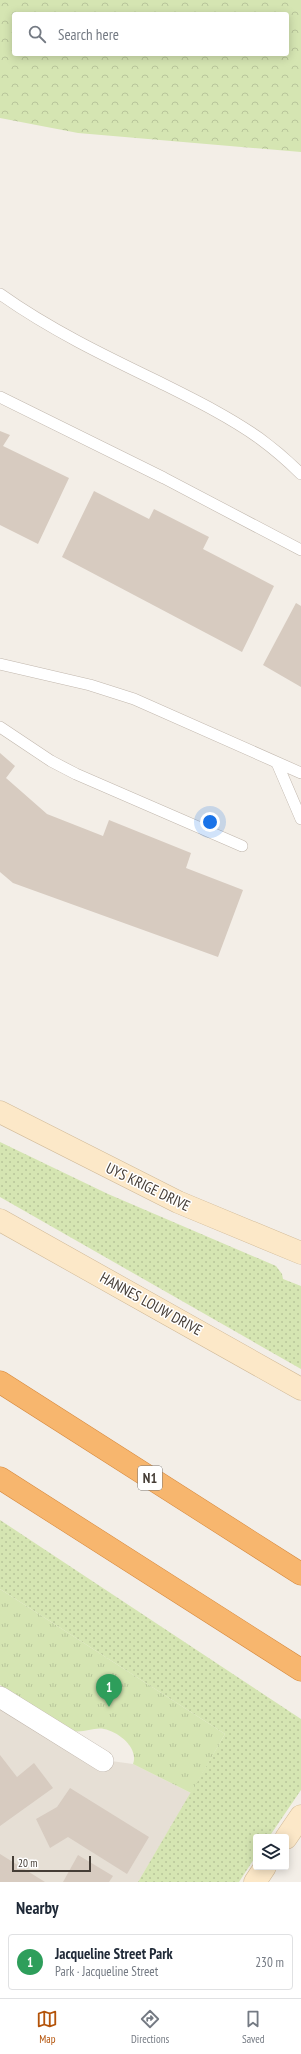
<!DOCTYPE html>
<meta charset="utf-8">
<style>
body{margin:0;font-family:"PT Sans Narrow",sans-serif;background:#f6f6f7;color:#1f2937}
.controls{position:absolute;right:12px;bottom:12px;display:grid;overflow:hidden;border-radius:4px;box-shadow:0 2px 10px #0003}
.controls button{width:36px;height:36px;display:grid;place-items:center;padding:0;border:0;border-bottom:1px solid #e0e1e3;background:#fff;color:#1f2937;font:20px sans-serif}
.scale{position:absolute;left:12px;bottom:10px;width:79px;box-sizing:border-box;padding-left:4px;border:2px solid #453d36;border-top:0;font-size:11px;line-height:14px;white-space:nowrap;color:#453d36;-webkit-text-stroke:3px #fff;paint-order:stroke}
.you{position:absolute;left:210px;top:822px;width:14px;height:14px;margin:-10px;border:3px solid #fff;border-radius:50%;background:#1a73e8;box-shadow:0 0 0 6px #1a73e833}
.badge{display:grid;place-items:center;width:26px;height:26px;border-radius:50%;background:#b45309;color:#fff;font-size:13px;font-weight:700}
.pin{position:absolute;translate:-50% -33px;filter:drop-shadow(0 1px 2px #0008)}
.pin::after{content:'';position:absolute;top:21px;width:14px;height:12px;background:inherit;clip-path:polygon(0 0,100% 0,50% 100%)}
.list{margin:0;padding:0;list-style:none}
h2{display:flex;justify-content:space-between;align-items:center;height:52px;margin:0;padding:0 16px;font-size:17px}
h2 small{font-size:13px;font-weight:400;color:#747a83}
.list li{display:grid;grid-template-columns:26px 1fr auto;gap:12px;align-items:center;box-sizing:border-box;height:56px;margin:0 8px 8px;padding:0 8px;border:1px solid #e0e1e3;border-radius:4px}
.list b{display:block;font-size:15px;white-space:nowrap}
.list p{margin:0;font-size:13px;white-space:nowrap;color:#747a83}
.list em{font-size:13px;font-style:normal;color:#747a83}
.icon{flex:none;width:22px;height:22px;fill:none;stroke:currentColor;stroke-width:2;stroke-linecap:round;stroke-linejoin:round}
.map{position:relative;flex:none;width:301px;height:1882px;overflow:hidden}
.search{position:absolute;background:#fff;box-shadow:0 2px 10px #0003;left:12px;right:12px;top:12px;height:44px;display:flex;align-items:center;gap:10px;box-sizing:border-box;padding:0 14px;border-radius:4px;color:#747a83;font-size:15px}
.sheet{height:116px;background:#fff}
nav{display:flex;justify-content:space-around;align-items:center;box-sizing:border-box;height:56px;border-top:1px solid #e0e1e3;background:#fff;font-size:11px;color:#747a83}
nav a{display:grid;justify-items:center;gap:2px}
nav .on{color:#b45309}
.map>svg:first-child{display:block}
.residential{fill:#e6dfd5}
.grass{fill:url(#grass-dots)}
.forest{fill:url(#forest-crowns);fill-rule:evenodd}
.park{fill:url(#park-tufts)}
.building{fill:#d7cbc0}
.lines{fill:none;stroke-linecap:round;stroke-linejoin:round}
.lane-casing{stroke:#c1b7ad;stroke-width:12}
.street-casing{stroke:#c1b7ad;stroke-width:22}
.secondary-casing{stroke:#d1ba98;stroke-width:23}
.highway-casing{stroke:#d6893e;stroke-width:23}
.lane{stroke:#fff;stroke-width:11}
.street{stroke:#fff;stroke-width:21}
.secondary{stroke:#fce8c8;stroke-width:22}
.highway{stroke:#f7b66e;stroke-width:22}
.labels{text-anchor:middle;stroke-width:3;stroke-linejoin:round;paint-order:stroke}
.shield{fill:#fff;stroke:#7d7772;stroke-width:1}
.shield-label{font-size:14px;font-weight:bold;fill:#453d36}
.street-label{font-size:15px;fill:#453d36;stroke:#fff}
</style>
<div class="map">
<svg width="301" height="1882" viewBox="0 0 301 1882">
<defs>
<pattern id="grass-dots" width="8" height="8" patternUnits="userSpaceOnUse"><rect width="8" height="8" fill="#d5e5b2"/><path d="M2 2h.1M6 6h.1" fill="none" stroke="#b8c59a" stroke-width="1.8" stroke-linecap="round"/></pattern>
<pattern id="forest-crowns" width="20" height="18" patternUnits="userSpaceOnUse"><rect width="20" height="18" fill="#d5e5b2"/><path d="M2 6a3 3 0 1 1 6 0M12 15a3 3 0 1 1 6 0" fill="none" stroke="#b8c59a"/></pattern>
<pattern id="park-tufts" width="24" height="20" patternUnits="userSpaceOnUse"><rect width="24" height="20" fill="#d5e5b2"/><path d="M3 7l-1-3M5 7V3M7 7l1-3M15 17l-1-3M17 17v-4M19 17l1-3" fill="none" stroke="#b8c59a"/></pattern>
</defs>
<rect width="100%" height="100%" fill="#f3eee7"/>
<!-- residential -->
<path class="residential" d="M0,1694L104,1760L133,1764L191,1793L138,1882H0Z"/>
<!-- grass -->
<g class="grass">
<path d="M0,1142L108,1194L276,1266L282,1274L283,1279L301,1286V1369L0,1197Z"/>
<path d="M0,1520L301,1719V1790L269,1837H256V1856L239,1882H138L225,1734L0,1589Z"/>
</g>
<!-- forest -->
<path class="forest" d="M0,0H301V152L78,133L0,118ZM14,14H287V54H14Z"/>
<!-- park -->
<path class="park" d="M0,1589L225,1734L191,1793L133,1764C139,1748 119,1732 104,1729C94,1727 84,1733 73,1731L0,1685Z"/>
<!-- building -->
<g class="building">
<path d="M0,431L10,435L3,446L69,478L38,544L0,525Z"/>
<path d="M94,491L149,519L154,509L209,537L203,549L274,586L242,652L62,557Z"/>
<path d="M296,603L301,606V687L263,665Z"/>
<path d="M0,753L15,766L6,778L47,814L103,836L109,820L191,853L186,868L243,890L218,957L13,883L0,872Z"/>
<path d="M0,1755L17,1777L34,1763L53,1788L0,1826Z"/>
<path d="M70,1788L149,1837L127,1874L68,1837L50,1848L36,1819L57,1807Z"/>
<path d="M0,1854L45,1882H0Z"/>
<path d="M78,1855L113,1876L109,1882H63Z"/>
</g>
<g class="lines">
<!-- lane casing -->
<g class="lane-casing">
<g id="lane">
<path d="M0,294C49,329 105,356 159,382C193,399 228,416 259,438C274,449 288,461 301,474"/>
<path d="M0,397L164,478L301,550"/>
<path d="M0,664L90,685L134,699L301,773"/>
<path d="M0,727L51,761L76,774L242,846"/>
<path d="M277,763L301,819"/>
</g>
</g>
<!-- street casing -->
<g class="street-casing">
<path id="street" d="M0,1697L103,1761"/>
</g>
<!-- secondary casing -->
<g class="secondary-casing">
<g id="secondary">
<path d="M0,1112L178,1202L301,1253"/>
<path d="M0,1220L301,1389"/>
<path d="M286,1838L301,1816"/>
<path d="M255,1882L265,1867"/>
</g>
</g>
<!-- highway casing -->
<g class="highway-casing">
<g id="highway">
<path d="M0,1382L301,1574"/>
<path d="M0,1478L301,1670"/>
</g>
</g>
<!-- lane -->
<use href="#lane" class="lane"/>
<!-- street -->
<use href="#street" class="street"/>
<!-- secondary -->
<use href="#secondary" class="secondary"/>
<!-- highway -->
<use href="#highway" class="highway"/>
</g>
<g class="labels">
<!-- shield labels -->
<rect class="shield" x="138" y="1466" width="24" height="24" rx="3"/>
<g class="shield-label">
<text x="150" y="1483">N1</text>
</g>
<!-- street labels -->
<g class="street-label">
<text transform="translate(148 1187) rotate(26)" y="5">UYS KRIGE DRIVE</text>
<text transform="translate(151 1304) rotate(29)" y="5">HANNES LOUW DRIVE</text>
</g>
</g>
</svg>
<div class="controls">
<button><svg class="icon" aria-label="layers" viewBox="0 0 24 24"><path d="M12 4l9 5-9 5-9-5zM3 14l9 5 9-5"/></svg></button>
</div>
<div class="scale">20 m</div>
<div class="you"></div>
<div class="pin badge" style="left:109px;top:1707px;background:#2e9e5b">1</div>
<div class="search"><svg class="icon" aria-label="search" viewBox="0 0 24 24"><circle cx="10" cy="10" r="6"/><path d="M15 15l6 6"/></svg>Search here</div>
</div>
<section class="sheet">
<h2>Nearby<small></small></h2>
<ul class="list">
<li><span class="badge" style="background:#2e9e5b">1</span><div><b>Jacqueline Street Park</b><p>Park · Jacqueline Street</p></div><em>230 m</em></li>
</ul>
</section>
<nav>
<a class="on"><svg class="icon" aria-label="map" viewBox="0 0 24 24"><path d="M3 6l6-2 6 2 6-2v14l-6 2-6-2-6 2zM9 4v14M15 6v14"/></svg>Map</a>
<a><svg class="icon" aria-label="directions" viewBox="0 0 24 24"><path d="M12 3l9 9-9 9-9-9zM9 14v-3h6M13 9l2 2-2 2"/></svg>Directions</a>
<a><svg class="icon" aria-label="saved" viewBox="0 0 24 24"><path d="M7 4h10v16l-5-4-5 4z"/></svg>Saved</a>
</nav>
